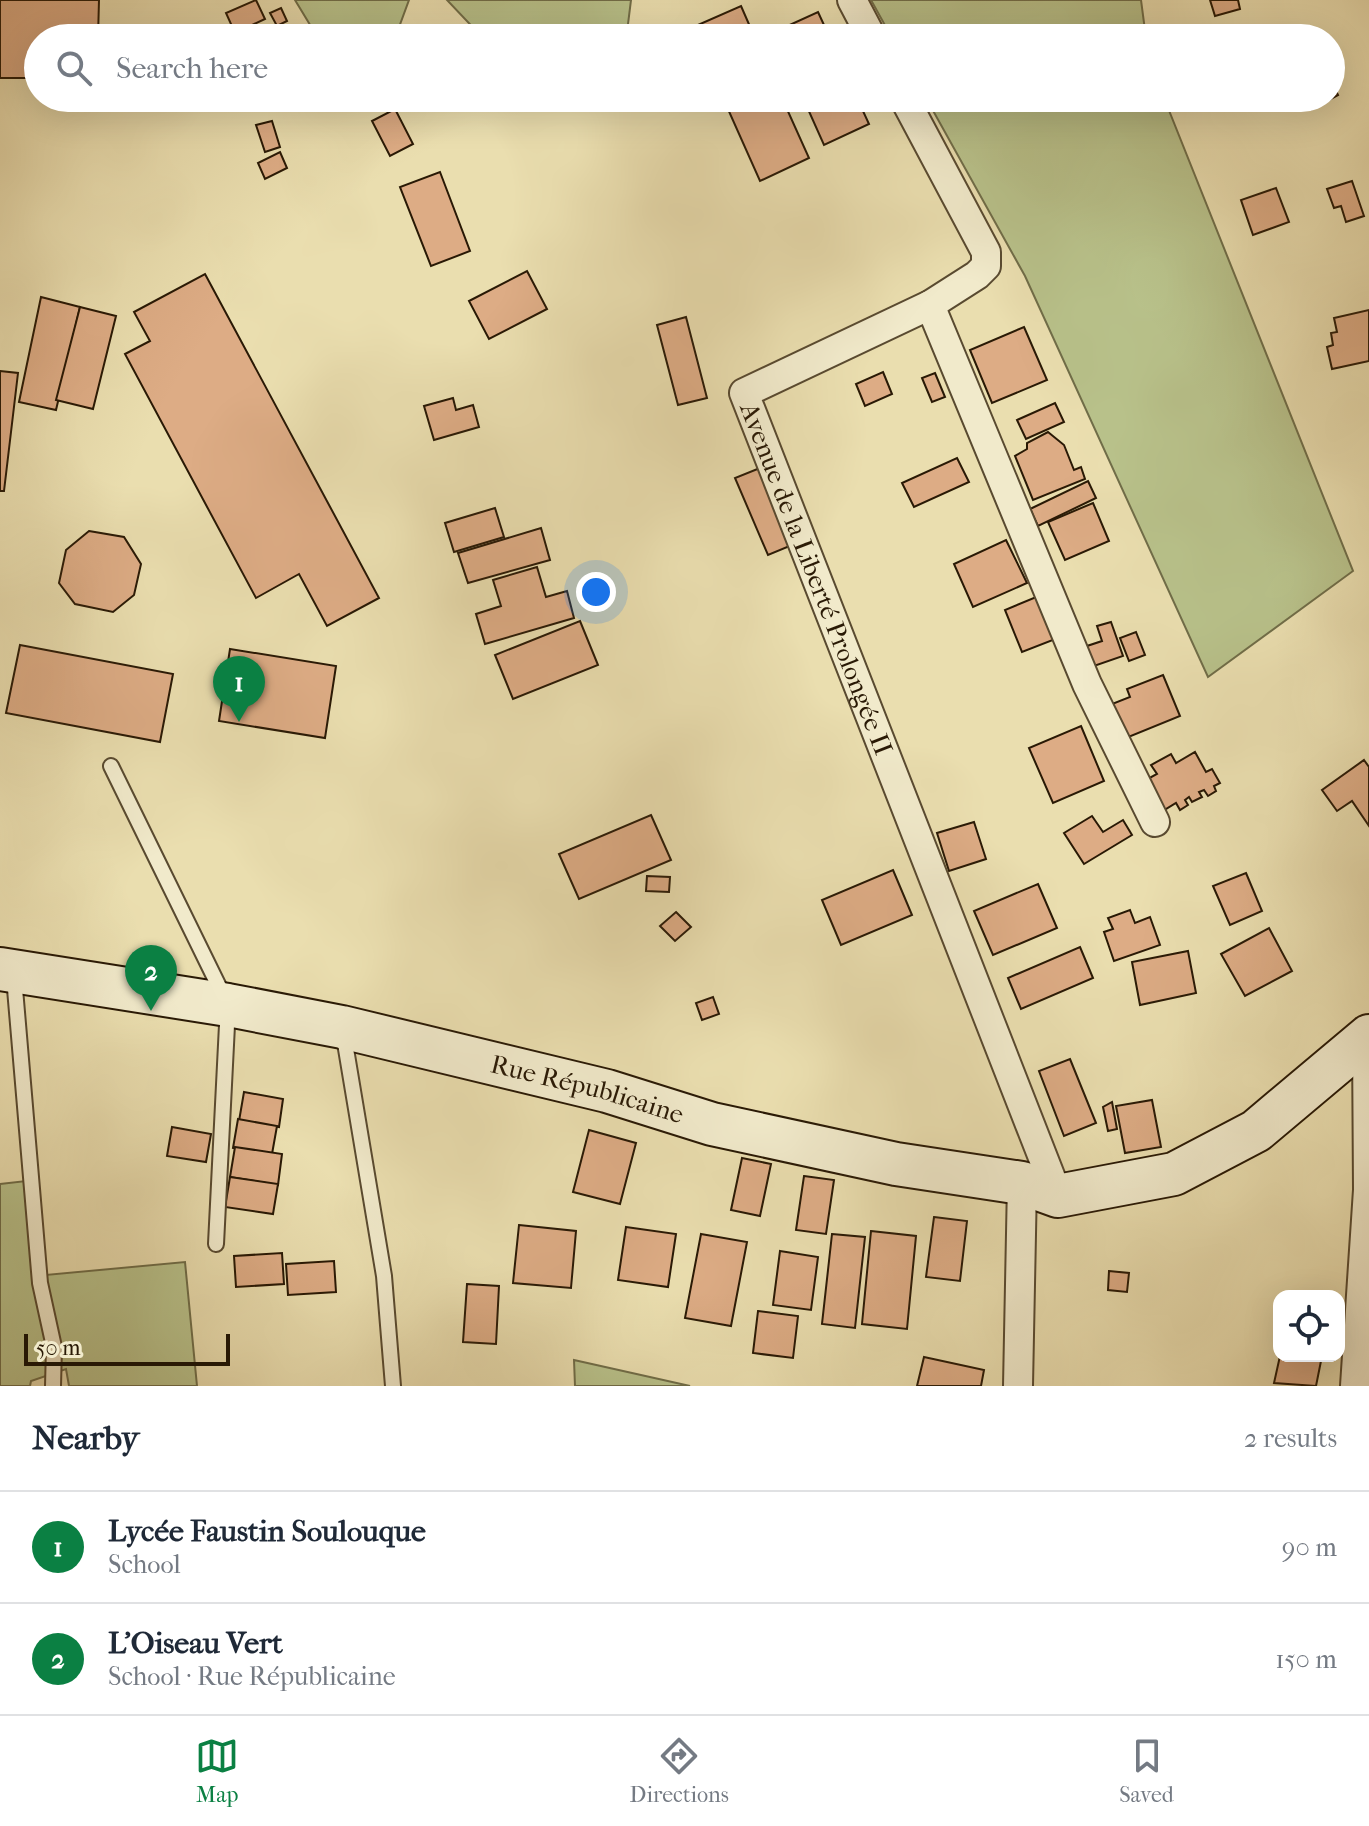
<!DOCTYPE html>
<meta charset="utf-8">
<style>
body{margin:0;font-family:"IM FELL French Canon",serif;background:#f6f6f7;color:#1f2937}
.controls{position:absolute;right:24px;bottom:24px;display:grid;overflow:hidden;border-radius:16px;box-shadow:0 8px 32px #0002}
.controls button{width:72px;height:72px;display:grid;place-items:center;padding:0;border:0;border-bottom:2px solid #e0e1e3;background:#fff;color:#1f2937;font:40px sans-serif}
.scale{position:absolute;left:24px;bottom:20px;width:206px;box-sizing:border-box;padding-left:8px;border:4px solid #291905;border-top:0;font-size:22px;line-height:28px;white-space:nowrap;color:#291905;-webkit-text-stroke:6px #f1eacb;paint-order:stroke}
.you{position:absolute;left:596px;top:592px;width:28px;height:28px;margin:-20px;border:6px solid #fff;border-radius:50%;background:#1a73e8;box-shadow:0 0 0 12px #1a73e833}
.badge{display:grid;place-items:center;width:52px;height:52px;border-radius:50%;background:#0b8043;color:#fff;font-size:26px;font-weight:700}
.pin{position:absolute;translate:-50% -66px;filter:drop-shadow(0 2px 4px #0008)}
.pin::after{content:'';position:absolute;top:42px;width:28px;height:24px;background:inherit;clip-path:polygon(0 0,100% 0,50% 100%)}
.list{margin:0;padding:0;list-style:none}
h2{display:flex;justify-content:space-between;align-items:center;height:104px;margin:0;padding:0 32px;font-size:34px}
h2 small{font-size:26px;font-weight:400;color:#747a83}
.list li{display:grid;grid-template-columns:52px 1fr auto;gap:24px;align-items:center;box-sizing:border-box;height:112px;padding:0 32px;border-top:2px solid #e0e1e3}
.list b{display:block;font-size:30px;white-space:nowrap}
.list p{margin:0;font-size:26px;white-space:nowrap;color:#747a83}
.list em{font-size:26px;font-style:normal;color:#747a83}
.icon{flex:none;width:44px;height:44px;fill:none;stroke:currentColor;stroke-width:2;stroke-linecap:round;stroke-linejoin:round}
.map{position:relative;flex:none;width:1369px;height:1386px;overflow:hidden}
.search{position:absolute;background:#fff;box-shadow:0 8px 32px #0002;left:24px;right:24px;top:24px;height:88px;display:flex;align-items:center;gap:20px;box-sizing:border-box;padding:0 28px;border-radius:44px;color:#747a83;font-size:30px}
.sheet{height:328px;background:#fff}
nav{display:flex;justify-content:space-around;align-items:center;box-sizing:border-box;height:112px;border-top:2px solid #e0e1e3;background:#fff;font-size:22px;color:#747a83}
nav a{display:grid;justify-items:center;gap:4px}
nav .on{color:#0b8043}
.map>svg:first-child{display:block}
.green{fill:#b8c18a;stroke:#706d48;stroke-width:2}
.building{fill:#ddac85;stroke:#291905;stroke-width:2}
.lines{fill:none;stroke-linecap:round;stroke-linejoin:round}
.lane-casing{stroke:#594a30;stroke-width:18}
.street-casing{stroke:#594a30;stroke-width:32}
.secondary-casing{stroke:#291905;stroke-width:46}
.lane{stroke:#f1eacb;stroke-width:14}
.street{stroke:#f1eacb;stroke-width:28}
.secondary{stroke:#f1eacb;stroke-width:42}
.labels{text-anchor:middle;stroke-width:7;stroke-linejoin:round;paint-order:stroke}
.street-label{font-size:26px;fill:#291905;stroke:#f1eacb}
</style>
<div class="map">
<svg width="1369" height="1386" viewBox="0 0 1369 1386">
<rect width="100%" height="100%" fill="#eadeaf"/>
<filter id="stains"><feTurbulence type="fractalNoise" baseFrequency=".0025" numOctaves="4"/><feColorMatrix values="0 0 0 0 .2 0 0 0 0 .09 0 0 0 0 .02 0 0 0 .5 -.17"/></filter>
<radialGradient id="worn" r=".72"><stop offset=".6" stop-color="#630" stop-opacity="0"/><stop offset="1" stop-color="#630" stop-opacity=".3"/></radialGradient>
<!-- green -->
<g class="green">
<path d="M295,0H409L395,38H318Z"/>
<path d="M447,0H631L627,32L615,38H483Z"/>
<path d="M871,0H1141L1146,38H892Z"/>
<path d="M926,98H1164L1353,571L1208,677L1025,276Z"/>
<path d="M26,1181L46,1275L185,1262L197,1386H69L66,1369L31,1381L30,1386H0V1184Z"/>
<path d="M574,1360L690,1386H575Z"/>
</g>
<!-- building -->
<g class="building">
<path d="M0,0H99L98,38H38V78H0Z"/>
<path d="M256,0L265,19L235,33L226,13Z"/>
<path d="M1210,0H1238L1240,9L1215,16Z"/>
<path d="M741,6L755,38H696L691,28Z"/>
<path d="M281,8L287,21L277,26L270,13Z"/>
<path d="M818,12L830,38H775L772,33Z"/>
<path d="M1331,81L1338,95L1312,109L1307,98H1331Z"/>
<path d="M723,98H782L809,158L760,181Z"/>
<path d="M803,98H857L869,124L824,145Z"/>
<path d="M395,109L413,144L390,156L372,121Z"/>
<path d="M272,121L280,147L265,152L256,125Z"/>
<path d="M280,152L287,168L265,179L258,163Z"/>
<path d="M440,172L470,251L431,266L400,187Z"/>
<path d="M1352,181L1364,216L1346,222L1341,206L1334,208L1327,189Z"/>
<path d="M1276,188L1289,222L1253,235L1241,200Z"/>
<path d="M527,271L547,309L489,339L469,301Z"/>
<path d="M205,274L379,598L327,626L299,574L256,598L125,354L150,341L134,312Z"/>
<path d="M41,297L80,307L56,410L19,402Z"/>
<path d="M80,307L116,316L93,409L56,400Z"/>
<path d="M1369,310V361L1332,369L1327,347L1333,345L1331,333L1337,332L1334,318Z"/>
<path d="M686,317L707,398L678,405L657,325Z"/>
<path d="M1024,327L1047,380L992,403L970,350Z"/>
<path d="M0,371L18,373L4,491H0Z"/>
<path d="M883,372L892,394L865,406L856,384Z"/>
<path d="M935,373L945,397L932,402L922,378Z"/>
<path d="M453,398L456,410L473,405L479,427L434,440L424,406Z"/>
<path d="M1055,403L1064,422L1026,439L1017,420Z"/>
<path d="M1048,432L1064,445L1074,470L1081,467L1085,479L1033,500L1015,456L1027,449V443Z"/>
<path d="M957,458L969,482L914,507L902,483Z"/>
<path d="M765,466L797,543L768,555L735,478Z"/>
<path d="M1088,481L1096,498L1038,526L1030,509Z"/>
<path d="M1093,503L1109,541L1065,560L1048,522Z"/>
<path d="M495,508L504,537L454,552L445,523Z"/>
<path d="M541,528L550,560L468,583L458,553Z"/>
<path d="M89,531L124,537L141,564L134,595L113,612L75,604L59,583L66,550Z"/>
<path d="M1006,540L1027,583L973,607L954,564Z"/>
<path d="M537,567L546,597L567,591L574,618L485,644L476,614L501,606L493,580Z"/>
<path d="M1041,595L1058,638L1022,652L1005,610Z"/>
<path d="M580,621L598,665L513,699L495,655Z"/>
<path d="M1111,622L1123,656L1091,667L1084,647L1102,641L1097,626Z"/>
<path d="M1136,632L1145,655L1129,661L1120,638Z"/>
<path d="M20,645L173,674L160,742L6,713Z"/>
<path d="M230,649L336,666L325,738L219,721Z"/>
<path d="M1163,675L1180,716L1126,738L1112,704L1130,697L1127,689Z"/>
<path d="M1081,726L1104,781L1053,803L1029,748Z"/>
<path d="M1195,752L1206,772L1212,769L1220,783L1214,786L1216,791L1208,796L1204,790L1199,792L1202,797L1192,802L1189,797L1185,800L1188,805L1180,810L1176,803L1161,812L1144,781L1157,774L1151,765L1171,754L1176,763Z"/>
<path d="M1364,760L1369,767V826L1352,801L1337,811L1322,790Z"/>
<path d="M651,815L671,860L579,899L559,854Z"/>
<path d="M1092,816L1103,832L1123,820L1132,835L1084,864L1064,833Z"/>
<path d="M974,822L986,859L949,871L937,833Z"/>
<path d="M893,870L912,915L841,945L822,900Z"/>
<path d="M1246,873L1262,911L1230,925L1213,886Z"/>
<path d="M647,876L670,877L669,892L646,891Z"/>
<path d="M1038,884L1057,928L993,955L974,911Z"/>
<path d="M1130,910L1135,923L1150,917L1160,945L1114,961L1104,932L1113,929L1108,918Z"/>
<path d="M676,912L691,927L675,941L660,926Z"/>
<path d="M1269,928L1292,971L1245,996L1221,954Z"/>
<path d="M1080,947L1093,978L1021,1009L1008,978Z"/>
<path d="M1188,951L1196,993L1140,1005L1132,962Z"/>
<path d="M713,997L719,1014L702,1020L696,1003Z"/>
<path d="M1070,1059L1096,1123L1064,1136L1039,1071Z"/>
<path d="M244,1092L283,1099L279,1127L239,1121Z"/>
<path d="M1152,1100L1161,1147L1125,1153L1116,1106Z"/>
<path d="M1112,1102L1117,1129L1108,1131L1103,1107Z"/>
<path d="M238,1119L277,1126L272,1154L233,1148Z"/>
<path d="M172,1127L211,1134L206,1162L167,1156Z"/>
<path d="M589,1130L636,1143L620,1204L573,1192Z"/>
<path d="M235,1147L282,1154L278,1185L230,1177Z"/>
<path d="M742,1158L771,1164L760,1216L731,1210Z"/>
<path d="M804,1176L834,1180L826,1234L796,1230Z"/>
<path d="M230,1177L278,1184L273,1214L225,1207Z"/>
<path d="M934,1217L967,1221L960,1281L926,1277Z"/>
<path d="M519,1225L576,1231L571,1288L513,1283Z"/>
<path d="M626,1227L676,1234L668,1287L618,1280Z"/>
<path d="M871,1231L916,1236L907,1329L862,1324Z"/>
<path d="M701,1234L747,1242L731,1326L685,1318Z"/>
<path d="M832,1234L865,1237L855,1328L822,1324Z"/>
<path d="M780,1251L818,1257L811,1310L773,1305Z"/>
<path d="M282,1253L284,1284L236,1287L234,1256Z"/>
<path d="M334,1261L336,1292L288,1295L286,1264Z"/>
<path d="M1109,1271L1129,1273L1127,1292L1108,1290Z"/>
<path d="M467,1284L499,1286L496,1344L463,1342Z"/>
<path d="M758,1311L798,1316L793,1358L753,1353Z"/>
<path d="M1280,1356H1322L1316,1386L1274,1383Z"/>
<path d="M924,1357L984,1370L981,1386H917Z"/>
</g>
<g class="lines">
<!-- lane casing -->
<g class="lane-casing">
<g id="lane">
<path d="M111,766L228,1005L216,1244"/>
<path d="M14,977L40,1283L54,1347L53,1386"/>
<path d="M343,1031L384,1276L393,1386"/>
</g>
</g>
<!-- street casing -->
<g class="street-casing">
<g id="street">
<path d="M852,0L872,38"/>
<path id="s1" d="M904,98L986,252V266L977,275L930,305L744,393L1058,1196"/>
<path d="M930,305L1087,684L1155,822"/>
<path d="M1018,1386L1022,1183"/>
<path d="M1355,1386L1368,1190L1367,1039"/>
</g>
</g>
<!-- secondary casing -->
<g class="secondary-casing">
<g id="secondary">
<path id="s2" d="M0,969L228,1005L342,1027L607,1091L712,1124L896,1164L1022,1183L1058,1196L1174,1174L1256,1131L1369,1036"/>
</g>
</g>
<!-- lane -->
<use href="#lane" class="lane"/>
<!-- street -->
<use href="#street" class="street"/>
<!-- secondary -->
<use href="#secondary" class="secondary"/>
</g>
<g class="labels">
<!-- street labels -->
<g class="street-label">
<text dy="9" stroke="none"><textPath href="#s1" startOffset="662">Avenue de la Liberté Prolongée II</textPath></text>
<text dy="9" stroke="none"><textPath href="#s2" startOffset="600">Rue Républicaine</textPath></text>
</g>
</g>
<rect width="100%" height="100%" filter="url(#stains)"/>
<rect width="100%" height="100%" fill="url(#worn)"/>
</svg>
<div class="controls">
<button><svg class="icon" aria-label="locate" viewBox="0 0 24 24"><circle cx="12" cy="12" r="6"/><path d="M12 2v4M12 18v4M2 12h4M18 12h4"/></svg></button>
</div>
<div class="scale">50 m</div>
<div class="you"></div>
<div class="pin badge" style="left:239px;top:722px">1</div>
<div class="pin badge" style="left:151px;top:1011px">2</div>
<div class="search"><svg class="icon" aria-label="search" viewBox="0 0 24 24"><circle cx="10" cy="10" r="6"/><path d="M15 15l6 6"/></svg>Search here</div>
</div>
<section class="sheet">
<h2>Nearby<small>2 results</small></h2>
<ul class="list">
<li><span class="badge">1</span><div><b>Lycée Faustin Soulouque</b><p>School</p></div><em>90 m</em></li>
<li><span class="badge">2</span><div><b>L'Oiseau Vert</b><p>School · Rue Républicaine</p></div><em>150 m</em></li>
</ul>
</section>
<nav>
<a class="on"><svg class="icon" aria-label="map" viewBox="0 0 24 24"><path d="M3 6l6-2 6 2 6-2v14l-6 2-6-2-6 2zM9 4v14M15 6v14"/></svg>Map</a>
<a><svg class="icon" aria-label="directions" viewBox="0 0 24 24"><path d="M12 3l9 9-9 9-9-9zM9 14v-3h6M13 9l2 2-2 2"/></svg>Directions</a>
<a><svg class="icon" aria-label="saved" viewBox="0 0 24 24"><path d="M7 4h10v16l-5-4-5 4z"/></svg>Saved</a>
</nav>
